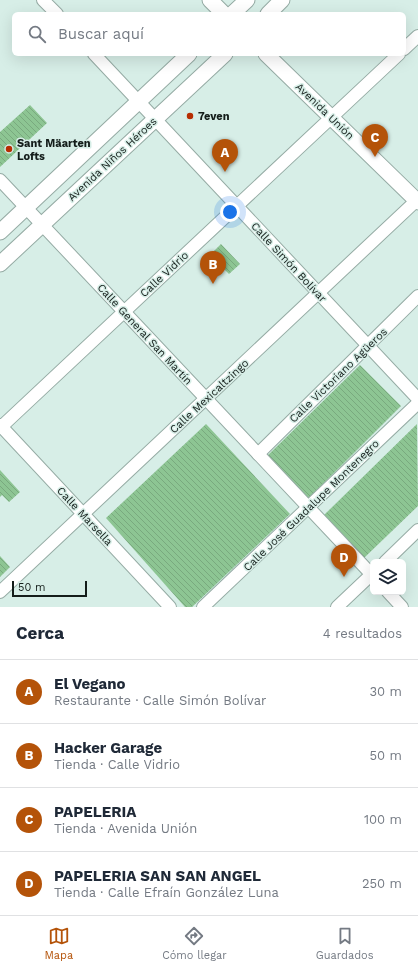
<!DOCTYPE html>
<html lang="es">
<meta charset="utf-8">
<style>
body{margin:0;font-family:"Work Sans",sans-serif;background:#f6f6f7;color:#1f2937}
.controls{position:absolute;right:12px;bottom:12px;display:grid;overflow:hidden;border-radius:6px;box-shadow:0 4px 16px #0002}
.controls button{width:36px;height:36px;display:grid;place-items:center;padding:0;border:0;border-bottom:1px solid #e0e1e3;background:#fff;color:#1f2937;font:20px sans-serif}
.scale{position:absolute;left:12px;bottom:10px;width:75px;box-sizing:border-box;padding-left:4px;border:2px solid #141d1a;border-top:0;font-size:11px;line-height:14px;white-space:nowrap;color:#141d1a;-webkit-text-stroke:3px #d7eee7;paint-order:stroke}
.you{position:absolute;left:230px;top:212px;width:14px;height:14px;margin:-10px;border:3px solid #fff;border-radius:50%;background:#1a73e8;box-shadow:0 0 0 6px #1a73e833}
.badge{display:grid;place-items:center;width:26px;height:26px;border-radius:50%;background:#b45309;color:#fff;font-size:13px;font-weight:700}
.pin{position:absolute;translate:-50% -33px;filter:drop-shadow(0 1px 2px #0008)}
.pin::after{content:'';position:absolute;top:21px;width:14px;height:12px;background:inherit;clip-path:polygon(0 0,100% 0,50% 100%)}
.list{margin:0;padding:0;list-style:none}
h2{display:flex;justify-content:space-between;align-items:center;height:52px;margin:0;padding:0 16px;font-size:17px}
h2 small{font-size:13px;font-weight:400;color:#747a83}
.list li{display:grid;grid-template-columns:26px 1fr auto;gap:12px;align-items:center;box-sizing:border-box;height:64px;padding:0 16px;border-top:1px solid #e0e1e3}
.list b{display:block;font-size:15px;white-space:nowrap}
.list p{margin:0;font-size:13px;white-space:nowrap;color:#747a83}
.list em{font-size:13px;font-style:normal;color:#747a83}
.icon{flex:none;width:22px;height:22px;fill:none;stroke:currentColor;stroke-width:2;stroke-linecap:round;stroke-linejoin:round}
.map{position:relative;flex:none;width:418px;height:607px;overflow:hidden}
.search{position:absolute;background:#fff;box-shadow:0 4px 16px #0002;left:12px;right:12px;top:12px;height:44px;display:flex;align-items:center;gap:10px;box-sizing:border-box;padding:0 14px;border-radius:6px;color:#747a83;font-size:15px}
.sheet{height:308px;background:#fff}
nav{display:flex;justify-content:space-around;align-items:center;box-sizing:border-box;height:56px;border-top:1px solid #e0e1e3;background:#fff;font-size:11px;color:#747a83}
nav a{display:grid;justify-items:center;gap:2px}
nav .on{color:#b45309}
.map>svg:first-child{display:block}
.building{fill:url(#building-back-hatch)}
.lines{fill:none;stroke-linecap:round;stroke-linejoin:round}
.minor-casing{stroke:#95aba4;stroke-width:14}
.major-casing{stroke:#95aba4;stroke-width:17}
.minor{stroke:#fff;stroke-width:12}
.major{stroke:#fff;stroke-width:15}
.poi-dot{fill:#b72d01;stroke:#d7eee7;stroke-width:1.5}
.labels{text-anchor:middle;stroke-width:3;stroke-linejoin:round;paint-order:stroke}
.street-label{font-size:11px;fill:#141d1a;stroke:#d7eee7}
.poi-label{font-size:11px;font-weight:bold;fill:#141d1a;stroke:#d7eee7;text-anchor:start}
</style>
<div class="map">
<svg width="418" height="607" viewBox="0 0 418 607">
<defs>
<pattern id="building-back-hatch" width="6" height="6" patternUnits="userSpaceOnUse"><rect width="6" height="6" fill="#8dc593"/><path d="M-1 5l2 2M0 0l6 6M5-1l2 2" fill="none" stroke="#79a97e"/></pattern>
</defs>
<rect width="100%" height="100%" fill="#d7eee7"/>
<!-- building -->
<g class="building">
<path d="M30,105L47,123L0,167V132Z"/>
<path d="M221,244L240,264L229,274L210,255Z"/>
<path d="M360,365L401,406L307,500L265,458Z"/>
<path d="M206,424L290,514L192,607H185L106,518Z"/>
<path d="M417,424L418,506L364,558L323,516Z"/>
<path d="M0,470L20,492L9,502L2,495L0,497Z"/>
<path d="M0,556L10,567L0,577Z"/>
</g>
<g class="lines">
<!-- minor casing -->
<g class="minor-casing">
<g id="minor">
<path d="M43,0L57,14"/>
<path d="M404,49L418,36"/>
<path d="M94,54L418,399"/>
<path d="M0,180L373,576"/>
<path d="M0,425L170,607"/>
<path d="M0,428L399,54"/>
<path d="M258,454L418,296"/>
<path d="M385,562L418,530"/>
<path d="M0,592L418,199"/>
<path d="M388,592L402,607"/>
<path d="M203,607L418,403"/>
<path d="M337,607L373,573"/>
</g>
</g>
<!-- major casing -->
<g class="major-casing">
<g id="major">
<path d="M210,0L224,14"/>
<path d="M232,14L247,0"/>
<path d="M268,14L282,0"/>
<path d="M266,54L418,202"/>
<path d="M0,232L189,54"/>
<path d="M0,264L225,54"/>
</g>
</g>
<!-- minor -->
<use href="#minor" class="minor"/>
<!-- major -->
<use href="#major" class="major"/>
</g>
<!-- markers -->
<g class="poi-dot">
<circle cx="190" cy="116" r="4"/>
<circle cx="9" cy="149" r="4"/>
</g>
<g class="labels">
<!-- street labels -->
<g class="street-label">
<text transform="translate(325 111) rotate(44)" y="4">Avenida Unión</text>
<text transform="translate(112 159) rotate(-43)" y="4">Avenida Niños Héroes</text>
<text transform="translate(289 262) rotate(47)" y="4">Calle Simón Bolívar</text>
<text transform="translate(164 274) rotate(-43)" y="4">Calle Vidrio</text>
<text transform="translate(145 334) rotate(47)" y="4">Calle General San Martín</text>
<text transform="translate(338 375) rotate(-44)" y="4">Calle Victoriano Agüeros</text>
<text transform="translate(209 396) rotate(-43)" y="4">Calle Mexicaltzingo</text>
<text transform="translate(311 505) rotate(-44)" y="4">Calle José Guadalupe Montenegro</text>
<text transform="translate(85 516) rotate(47)" y="4">Calle Marsella</text>
</g>
<!-- poi labels -->
<g class="poi-label">
<text x="198" y="120">7even</text>
<text x="17" y="147">Sant Mäarten<tspan x="17" dy="13">Lofts</tspan></text>
</g>
</g>
</svg>
<div class="controls">
<button><svg class="icon" aria-label="layers" viewBox="0 0 24 24"><path d="M12 4l9 5-9 5-9-5zM3 14l9 5 9-5"/></svg></button>
</div>
<div class="scale">50 m</div>
<div class="you"></div>
<div class="pin badge" style="left:225px;top:172px">A</div>
<div class="pin badge" style="left:213px;top:284px">B</div>
<div class="pin badge" style="left:375px;top:157px">C</div>
<div class="pin badge" style="left:344px;top:577px">D</div>
<div class="search"><svg class="icon" aria-label="search" viewBox="0 0 24 24"><circle cx="10" cy="10" r="6"/><path d="M15 15l6 6"/></svg>Buscar aquí</div>
</div>
<section class="sheet">
<h2>Cerca<small>4 resultados</small></h2>
<ul class="list">
<li><span class="badge">A</span><div><b>El Vegano</b><p>Restaurante · Calle Simón Bolívar</p></div><em>30 m</em></li>
<li><span class="badge">B</span><div><b>Hacker Garage</b><p>Tienda · Calle Vidrio</p></div><em>50 m</em></li>
<li><span class="badge">C</span><div><b>PAPELERIA</b><p>Tienda · Avenida Unión</p></div><em>100 m</em></li>
<li><span class="badge">D</span><div><b>PAPELERIA SAN SAN ANGEL</b><p>Tienda · Calle Efraín González Luna</p></div><em>250 m</em></li>
</ul>
</section>
<nav>
<a class="on"><svg class="icon" aria-label="map" viewBox="0 0 24 24"><path d="M3 6l6-2 6 2 6-2v14l-6 2-6-2-6 2zM9 4v14M15 6v14"/></svg>Mapa</a>
<a><svg class="icon" aria-label="directions" viewBox="0 0 24 24"><path d="M12 3l9 9-9 9-9-9zM9 14v-3h6M13 9l2 2-2 2"/></svg>Cómo llegar</a>
<a><svg class="icon" aria-label="saved" viewBox="0 0 24 24"><path d="M7 4h10v16l-5-4-5 4z"/></svg>Guardados</a>
</nav>
